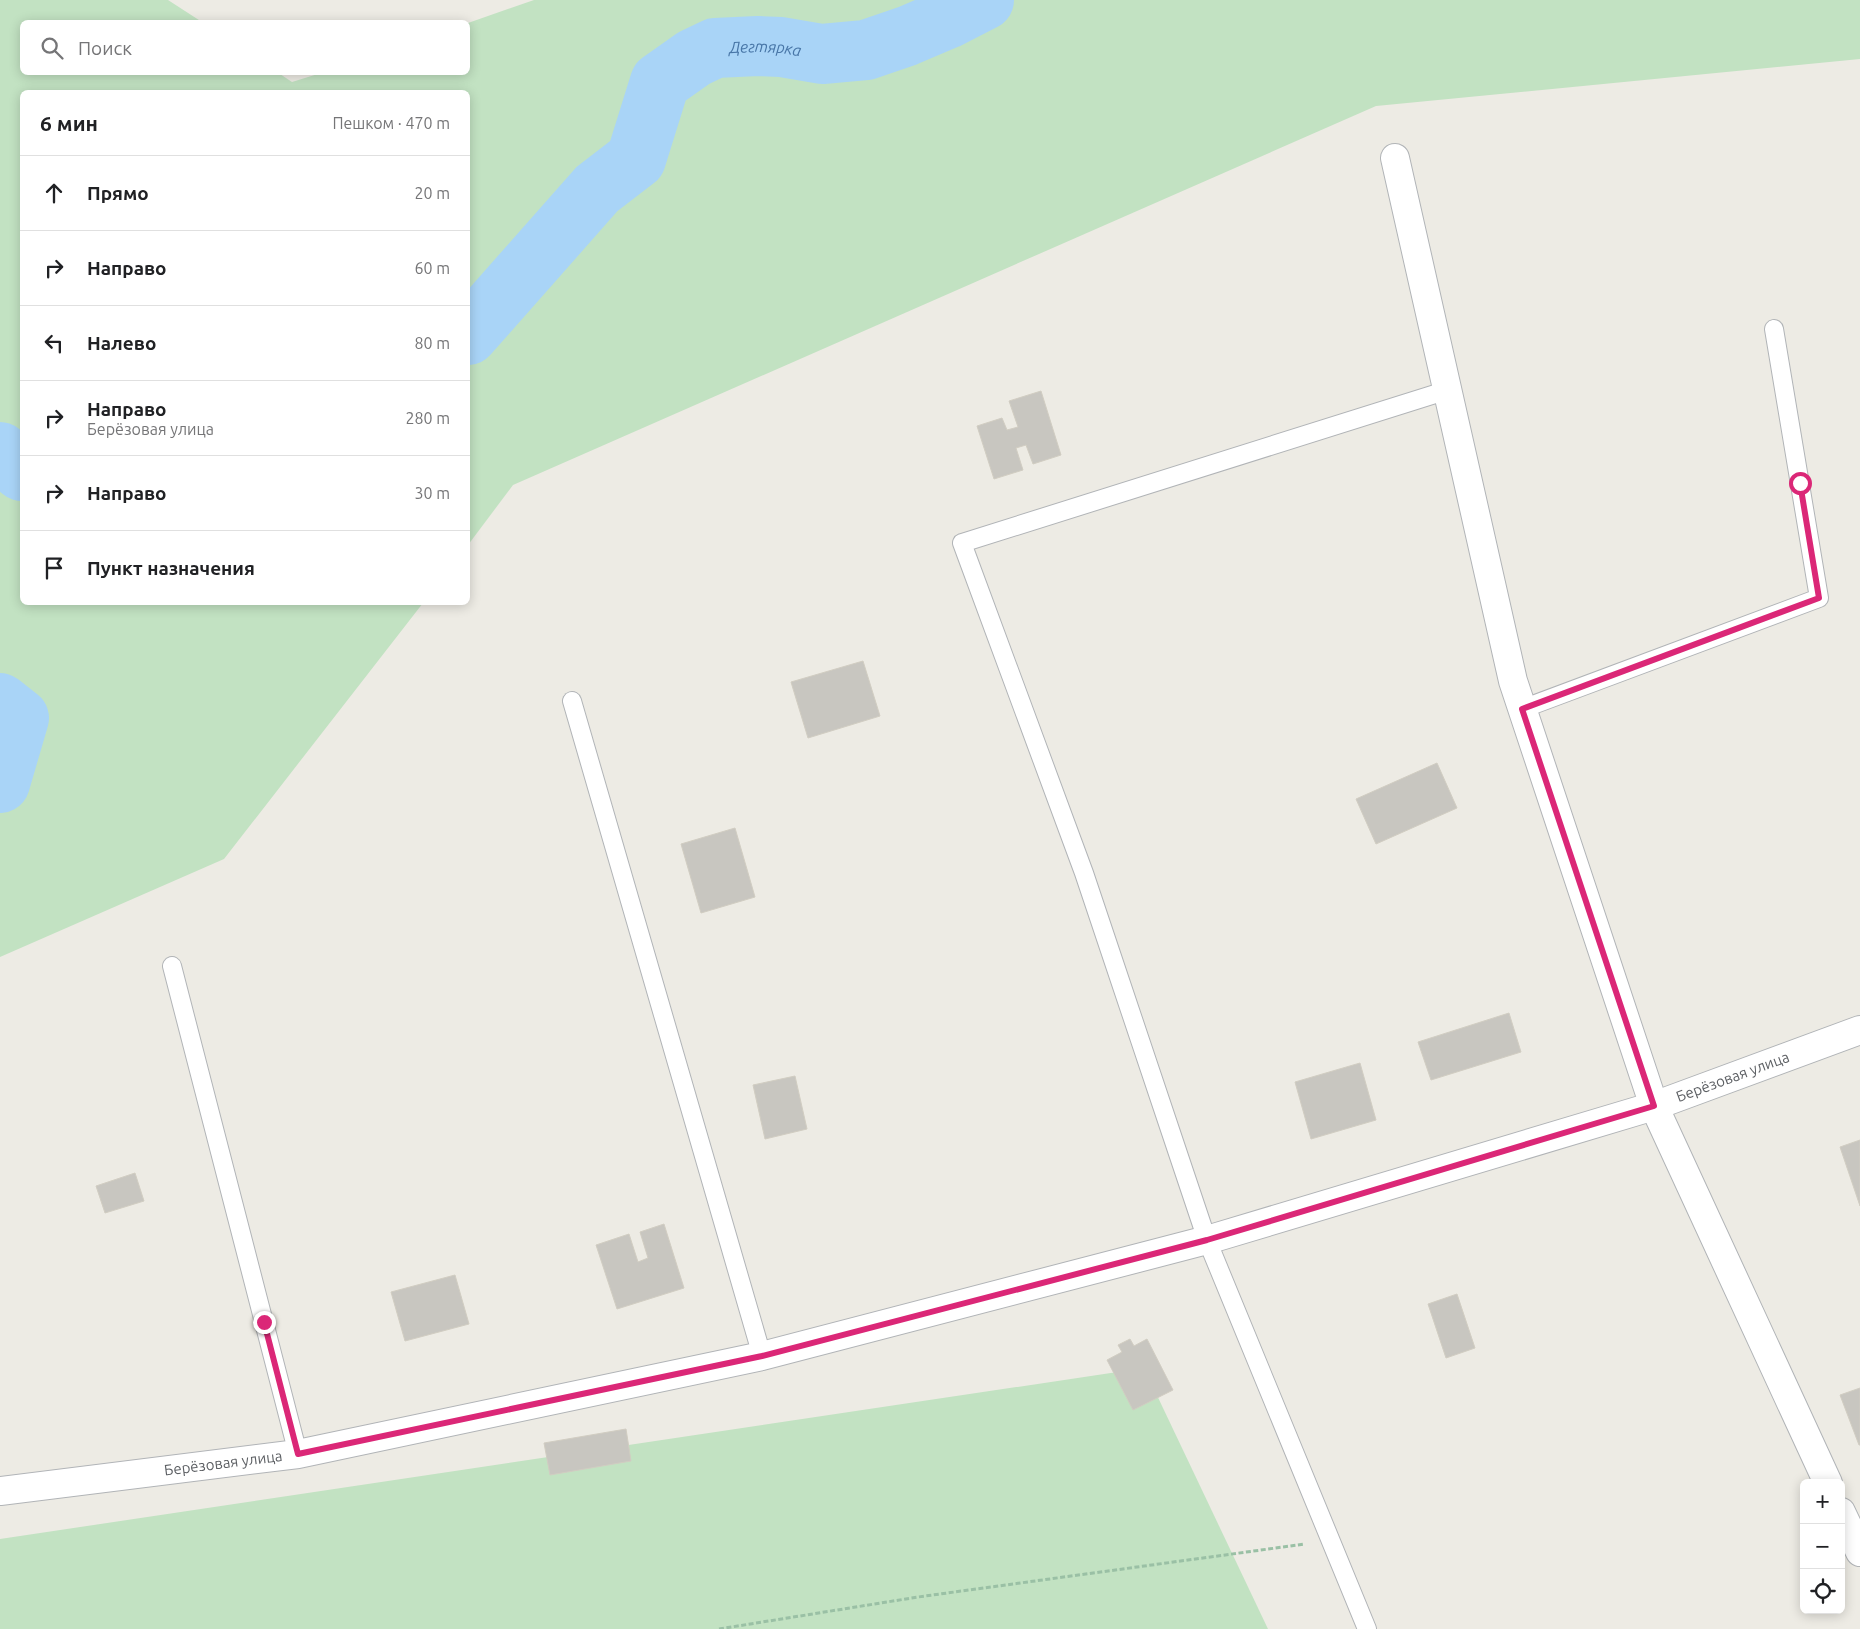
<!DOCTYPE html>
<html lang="ru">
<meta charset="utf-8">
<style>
body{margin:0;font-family:Ubuntu,sans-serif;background:#f6f6f6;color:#202124}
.controls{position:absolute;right:15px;bottom:15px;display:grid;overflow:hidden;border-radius:8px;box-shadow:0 2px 12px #0003}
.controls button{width:45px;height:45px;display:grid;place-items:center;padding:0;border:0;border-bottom:1px solid #e0e0e0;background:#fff;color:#202124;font:25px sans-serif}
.stop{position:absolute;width:15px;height:15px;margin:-11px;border:4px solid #db2777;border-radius:50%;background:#fff}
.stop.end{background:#db2777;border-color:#fff;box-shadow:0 1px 5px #0008}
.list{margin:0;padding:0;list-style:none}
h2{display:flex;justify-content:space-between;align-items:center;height:65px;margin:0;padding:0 20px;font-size:21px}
h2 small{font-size:16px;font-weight:400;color:#757577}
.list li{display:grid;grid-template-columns:32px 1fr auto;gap:15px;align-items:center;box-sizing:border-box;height:75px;padding:0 20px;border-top:1px solid #e0e0e0}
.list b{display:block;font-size:19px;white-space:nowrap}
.list p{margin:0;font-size:16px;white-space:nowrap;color:#757577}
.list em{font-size:16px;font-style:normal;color:#757577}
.icon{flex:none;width:28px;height:28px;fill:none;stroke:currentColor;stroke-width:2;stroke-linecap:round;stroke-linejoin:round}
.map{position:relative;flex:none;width:1860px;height:1629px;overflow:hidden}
.search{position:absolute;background:#fff;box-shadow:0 2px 12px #0003;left:20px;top:20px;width:450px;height:55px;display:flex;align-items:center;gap:12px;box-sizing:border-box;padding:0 18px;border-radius:8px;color:#757577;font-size:19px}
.panel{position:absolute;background:#fff;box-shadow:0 2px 12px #0003;left:20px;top:90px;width:450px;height:515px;border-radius:8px}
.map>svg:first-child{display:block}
.green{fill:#c2e2c2}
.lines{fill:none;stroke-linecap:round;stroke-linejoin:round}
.river{stroke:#a9d4f7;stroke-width:60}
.building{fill:#c8c6c0;stroke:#d1cdc2}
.lane-casing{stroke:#b1b4b7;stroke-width:20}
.street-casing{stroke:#b1b4b7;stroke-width:30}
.path{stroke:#9ac0a5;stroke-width:3;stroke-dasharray:5 2.5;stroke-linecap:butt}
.lane{stroke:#fff;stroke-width:18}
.street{stroke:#fff;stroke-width:28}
.route{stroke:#db2777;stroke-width:6}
.labels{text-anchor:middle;stroke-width:4;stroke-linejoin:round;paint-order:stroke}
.street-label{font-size:15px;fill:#5c5f63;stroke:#fff}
.water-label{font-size:16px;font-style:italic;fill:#4876a7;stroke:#fff}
</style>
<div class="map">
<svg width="1860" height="1629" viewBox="0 0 1860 1629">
<rect width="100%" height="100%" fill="#edebe4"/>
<!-- green -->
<g class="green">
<path d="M0,0H168L202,22H22V72H277L292,82L321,73L468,72V23L534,0H1860V59L1376,106L513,485L468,545V92H22V602L423,603L224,859L0,957Z"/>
<path d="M1144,1368L1268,1629H0V1539Z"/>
</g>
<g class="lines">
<!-- river -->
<g class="river">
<path id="s1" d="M468,335L597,189L636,159L660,82L694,58L715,48L758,46L781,47L822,54L866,50L907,36L947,19L984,0"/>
<path d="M0,452L22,471"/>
<path d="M0,703L19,718L0,783"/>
</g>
</g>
<!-- building -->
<g class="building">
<path d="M1041,391L1061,455L1033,464L1026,445L1016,448L1023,470L994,479L977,426L1002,418L1007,430L1018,427L1009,401Z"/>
<path d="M863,661L880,716L808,738L791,682Z"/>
<path d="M1437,763L1457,808L1376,844L1356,799Z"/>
<path d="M735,828L755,897L701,913L681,844Z"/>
<path d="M1509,1013L1521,1052L1431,1080L1418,1042Z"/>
<path d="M1360,1063L1376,1120L1311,1139L1295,1082Z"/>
<path d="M795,1076L807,1129L765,1139L753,1085Z"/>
<path d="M1860,1140V1206L1840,1147Z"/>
<path d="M135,1173L144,1201L105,1213L96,1186Z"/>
<path d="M664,1224L684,1288L617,1309L596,1245L629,1234L638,1262L648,1258L640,1232Z"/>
<path d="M455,1275L469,1324L405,1341L391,1292Z"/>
<path d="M1457,1294L1475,1348L1446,1358L1428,1304Z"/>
<path d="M1130,1339L1134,1346L1147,1339L1173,1390L1133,1410L1107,1360L1122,1352L1118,1345Z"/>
<path d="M1860,1388V1445H1859L1840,1395Z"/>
<path d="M626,1429L631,1461L550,1475L544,1443Z"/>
</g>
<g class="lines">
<!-- lane casing -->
<g class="lane-casing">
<g id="lane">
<path d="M572,701L762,1356"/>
<path d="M1522,709L1819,598L1774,329"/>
<path d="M172,966L298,1454"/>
<path d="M1367,1629L1207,1240L1084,873L962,543L1448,390"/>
</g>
</g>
<!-- street casing -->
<g class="street-casing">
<g id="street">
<path d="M1395,158L1513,681L1654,1106L1828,1483"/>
<path id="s2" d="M0,1491L298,1454L762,1356L1207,1240L1654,1106L1860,1030"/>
<path d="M1841,1512L1860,1552"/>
</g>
</g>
<!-- path -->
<path class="path" d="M719,1629L918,1597L1305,1544"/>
<!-- lane -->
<use href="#lane" class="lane"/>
<!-- street -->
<use href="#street" class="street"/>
</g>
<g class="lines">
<!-- route -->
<path class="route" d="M264,1322L298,1454L762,1356L1207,1240L1654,1106L1522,709L1819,598L1800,483"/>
</g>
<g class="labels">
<!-- street labels -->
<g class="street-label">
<text dy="5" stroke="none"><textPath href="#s2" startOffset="1785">Берёзовая улица</textPath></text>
<text dy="5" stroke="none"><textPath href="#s2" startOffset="225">Берёзовая улица</textPath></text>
</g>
<!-- water labels -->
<g class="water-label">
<text dy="6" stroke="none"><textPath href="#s1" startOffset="440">Дегтярка</textPath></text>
</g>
</g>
</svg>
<div class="controls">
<button>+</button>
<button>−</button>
<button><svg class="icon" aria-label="locate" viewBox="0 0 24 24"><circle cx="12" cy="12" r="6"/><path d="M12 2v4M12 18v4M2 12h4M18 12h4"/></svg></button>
</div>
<div class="stop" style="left:1800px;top:483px"></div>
<div class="stop end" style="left:264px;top:1322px"></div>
<div class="search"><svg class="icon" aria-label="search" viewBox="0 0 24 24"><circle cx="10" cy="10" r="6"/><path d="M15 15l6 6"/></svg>Поиск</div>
<section class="panel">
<h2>6 мин<small>Пешком · 470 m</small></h2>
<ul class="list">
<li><svg class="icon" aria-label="ahead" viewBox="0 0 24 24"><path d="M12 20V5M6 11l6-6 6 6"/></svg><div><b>Прямо</b></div><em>20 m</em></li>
<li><svg class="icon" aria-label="right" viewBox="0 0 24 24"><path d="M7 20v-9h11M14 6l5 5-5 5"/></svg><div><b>Направо</b></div><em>60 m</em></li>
<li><svg class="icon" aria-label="left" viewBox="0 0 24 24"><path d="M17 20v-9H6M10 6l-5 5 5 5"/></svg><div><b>Налево</b></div><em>80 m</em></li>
<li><svg class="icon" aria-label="right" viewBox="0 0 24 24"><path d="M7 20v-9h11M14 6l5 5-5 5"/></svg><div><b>Направо</b><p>Берёзовая улица</p></div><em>280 m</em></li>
<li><svg class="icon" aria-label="right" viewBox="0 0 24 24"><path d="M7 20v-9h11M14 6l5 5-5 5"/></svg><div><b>Направо</b></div><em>30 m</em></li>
<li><svg class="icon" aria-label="arrive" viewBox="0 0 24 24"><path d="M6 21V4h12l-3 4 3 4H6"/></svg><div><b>Пункт назначения</b></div></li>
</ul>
</section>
</div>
